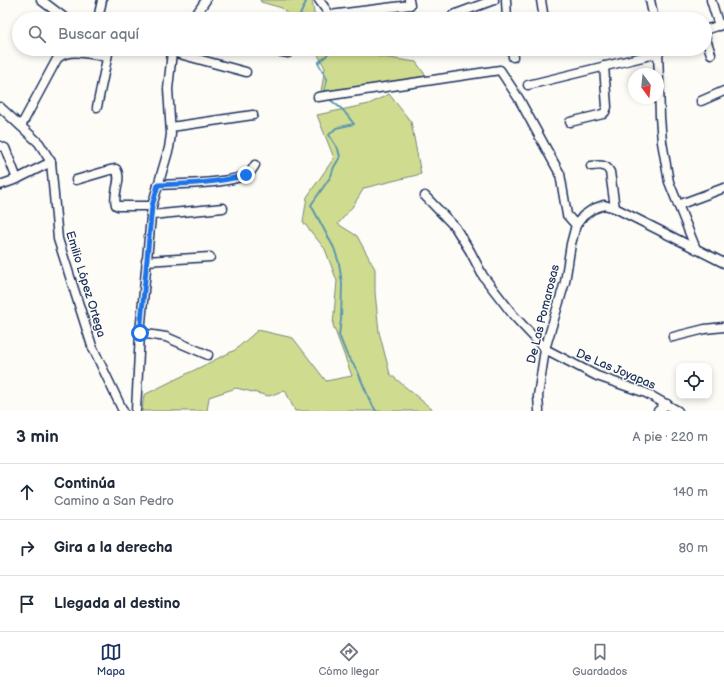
<!DOCTYPE html>
<html lang="es">
<meta charset="utf-8">
<style>
body{margin:0;font-family:"Balsamiq Sans",sans-serif;background:#f6f6f7;color:#1f2937}
.controls{position:absolute;right:12px;bottom:12px;display:grid;overflow:hidden;border-radius:8px;box-shadow:0 2px 6px #0003}
.controls button{width:36px;height:36px;display:grid;place-items:center;padding:0;border:0;border-bottom:1px solid #e0e1e3;background:#fff;color:#1f2937;font:20px sans-serif}
.compass{position:absolute;left:628px;top:68px;width:36px;height:36px;border-radius:50%;background:#fff;box-shadow:0 2px 6px #0003;rotate:165deg}
.stop{position:absolute;width:12px;height:12px;margin:-9px;border:3px solid #1a73e8;border-radius:50%;background:#fff}
.stop.end{background:#1a73e8;border-color:#fff;box-shadow:0 1px 4px #0008}
.list{margin:0;padding:0;list-style:none}
h2{display:flex;justify-content:space-between;align-items:center;height:52px;margin:0;padding:0 16px;font-size:17px}
h2 small{font-size:13px;font-weight:400;color:#747a83}
.list li{display:grid;grid-template-columns:26px 1fr auto;gap:12px;align-items:center;box-sizing:border-box;height:56px;padding:0 16px;border-top:1px solid #e0e1e3}
.list b{display:block;font-size:15px;white-space:nowrap}
.list p{margin:0;font-size:13px;white-space:nowrap;color:#747a83}
.list em{font-size:13px;font-style:normal;color:#747a83}
.icon{flex:none;width:22px;height:22px;fill:none;stroke:currentColor;stroke-width:2;stroke-linecap:round;stroke-linejoin:round}
.map{position:relative;flex:none;width:724px;height:411px;overflow:hidden}
.search{position:absolute;background:#fff;box-shadow:0 2px 6px #0003;left:12px;right:12px;top:12px;height:44px;display:flex;align-items:center;gap:10px;box-sizing:border-box;padding:0 14px;border-radius:22px;color:#747a83;font-size:15px}
.sheet{height:220px;background:#fff}
nav{display:flex;justify-content:space-around;align-items:center;box-sizing:border-box;height:56px;border-top:1px solid #e0e1e3;background:#fff;font-size:11px;color:#747a83}
nav a{display:grid;justify-items:center;gap:2px}
nav .on{color:#1b2f5e}
.map>svg:first-child{display:block}
.green{fill:#cfdc90;stroke:#758677}
.lines{fill:none;stroke-linecap:round;stroke-linejoin:round}
.stream{stroke:#5d96ae;stroke-width:2}
.minor-casing{stroke:#1b2f5e;stroke-width:11}
.minor{stroke:#fdfcf7;stroke-width:8}
.route{stroke:#1a73e8;stroke-width:5}
.labels{text-anchor:middle;stroke-width:3;stroke-linejoin:round;paint-order:stroke}
.street-label{font-size:12px;fill:#1b2f5e;stroke:#fdfcf7}
</style>
<div class="map">
<svg width="724" height="411" viewBox="0 0 724 411">
<rect width="100%" height="100%" fill="#fdfcf7"/>
<filter id="ink" filterUnits="userSpaceOnUse"><feTurbulence type="fractalNoise" baseFrequency=".025" numOctaves="2"/><feDisplacementMap in="SourceGraphic" scale="8" xChannelSelector="R" yChannelSelector="G"/><feConvolveMatrix kernelMatrix="1 2 1 2 8 2 1 2 1" color-interpolation-filters="sRGB"/></filter>
<g filter="url(#ink)">
<!-- green -->
<g class="green">
<path d="M260,0H312L314,13L317,19H297L296,16L291,18L282,8L261,2Z"/>
<path d="M315,49H371L376,56L416,62L426,76L321,92L325,68Z"/>
<path d="M389,94L411,122L421,174L364,188L353,206L338,224L357,236L375,269V292L379,332L390,374L434,411H295L285,390L269,396L236,388L209,397L207,411H142L144,395L235,350L258,330L293,338L326,381L352,376L333,325L337,281L325,249L303,222L307,197L334,158L317,115L369,104Z"/>
</g>
<g class="lines">
<!-- stream -->
<g class="stream">
<path d="M300,19L299,17L306,2L304,0"/>
<path d="M324,93L327,79L318,63L327,55L330,49"/>
<path d="M328,98L343,110L354,124L336,128L329,135L338,149L340,157L334,167L331,176L311,205L334,248L339,263L342,284L341,320L339,335L347,355L357,370L370,401L376,411"/>
</g>
<!-- minor casing -->
<g class="minor-casing">
<g id="minor">
<path d="M41,0L66,19"/>
<path d="M319,0L330,15L410,5L409,0"/>
<path d="M506,0L507,19"/>
<path d="M541,0L544,19"/>
<path d="M650,0L654,19"/>
<path d="M711,0L719,26"/>
<path d="M453,15L494,0"/>
<path d="M98,19L102,0"/>
<path d="M193,19L206,0"/>
<path d="M705,30L723,24"/>
<path d="M705,36L711,54"/>
<path d="M267,49L288,53"/>
<path d="M512,49L513,57"/>
<path d="M658,49L660,117L662,142L669,182L696,249"/>
<path d="M172,52L246,72"/>
<path d="M528,85L659,53"/>
<path d="M318,97L500,70L519,99L560,174L567,215L576,225"/>
<path d="M701,101L724,91"/>
<path d="M0,107L39,143L51,162L58,239L92,346L123,411"/>
<path d="M97,107L109,49"/>
<path d="M570,122L603,114L605,112L607,107L604,66"/>
<path d="M21,126L57,59C68,47 93,55 107,57"/>
<path d="M171,127L253,115"/>
<path d="M0,146L5,148L17,179"/>
<path d="M591,166C599,165 606,164 610,172L615,208"/>
<path d="M76,180L110,170L116,169C123,180 112,193 116,205L118,206H152"/>
<path d="M0,185L17,179L51,162"/>
<path d="M158,185C179,184 233,184 249,173C252,171 253,168 255,165"/>
<path d="M425,196L455,227L470,251L483,276L514,316L545,349L597,376L646,393L678,411"/>
<path d="M678,205L724,188"/>
<path d="M151,215L223,208"/>
<path d="M146,261L210,257"/>
<path d="M140,333L166,337L208,355"/>
<path d="M673,337L705,329L724,327"/>
<path d="M136,411L140,333L152,206L169,148L171,134L168,89L172,52L174,49"/>
<path d="M539,411L538,396L545,349L565,282L571,244L576,225L583,216L593,209L604,205L615,208L724,263"/>
<path d="M658,411L667,404"/>
</g>
</g>
<!-- minor -->
<use href="#minor" class="minor"/>
</g>
</g>
<g class="lines" filter="url(#ink)">
<!-- route -->
<path class="route" d="M140,333L152,206L158,185C188,184 217,183 246,175"/>
</g>
<g class="labels">
<!-- street labels -->
<g class="street-label">
<text transform="translate(86 284) rotate(73)" y="4">Emilio López Ortega</text>
<text transform="translate(543 314) rotate(-76)" y="4">De Las Pomarosas</text>
<text transform="translate(616 369) rotate(23)" y="4">De Las Joyapas</text>
</g>
</g>
</svg>
<div class="controls">
<button><svg class="icon" aria-label="locate" viewBox="0 0 24 24"><circle cx="12" cy="12" r="6"/><path d="M12 2v4M12 18v4M2 12h4M18 12h4"/></svg></button>
</div>
<svg class="compass" viewBox="-18 -18 36 36"><path d="M0-13l5 13h-10z" fill="#e53935"/><path d="M0 13l5-13h-10z" fill="#747a83"/></svg>
<div class="stop" style="left:140px;top:333px"></div>
<div class="stop end" style="left:246px;top:175px"></div>
<div class="search"><svg class="icon" aria-label="search" viewBox="0 0 24 24"><circle cx="10" cy="10" r="6"/><path d="M15 15l6 6"/></svg>Buscar aquí</div>
</div>
<section class="sheet">
<h2>3 min<small>A pie · 220 m</small></h2>
<ul class="list">
<li><svg class="icon" aria-label="ahead" viewBox="0 0 24 24"><path d="M12 20V5M6 11l6-6 6 6"/></svg><div><b>Continúa</b><p>Camino a San Pedro</p></div><em>140 m</em></li>
<li><svg class="icon" aria-label="right" viewBox="0 0 24 24"><path d="M7 20v-9h11M14 6l5 5-5 5"/></svg><div><b>Gira a la derecha</b></div><em>80 m</em></li>
<li><svg class="icon" aria-label="arrive" viewBox="0 0 24 24"><path d="M6 21V4h12l-3 4 3 4H6"/></svg><div><b>Llegada al destino</b></div></li>
</ul>
</section>
<nav>
<a class="on"><svg class="icon" aria-label="map" viewBox="0 0 24 24"><path d="M3 6l6-2 6 2 6-2v14l-6 2-6-2-6 2zM9 4v14M15 6v14"/></svg>Mapa</a>
<a><svg class="icon" aria-label="directions" viewBox="0 0 24 24"><path d="M12 3l9 9-9 9-9-9zM9 14v-3h6M13 9l2 2-2 2"/></svg>Cómo llegar</a>
<a><svg class="icon" aria-label="saved" viewBox="0 0 24 24"><path d="M7 4h10v16l-5-4-5 4z"/></svg>Guardados</a>
</nav>
